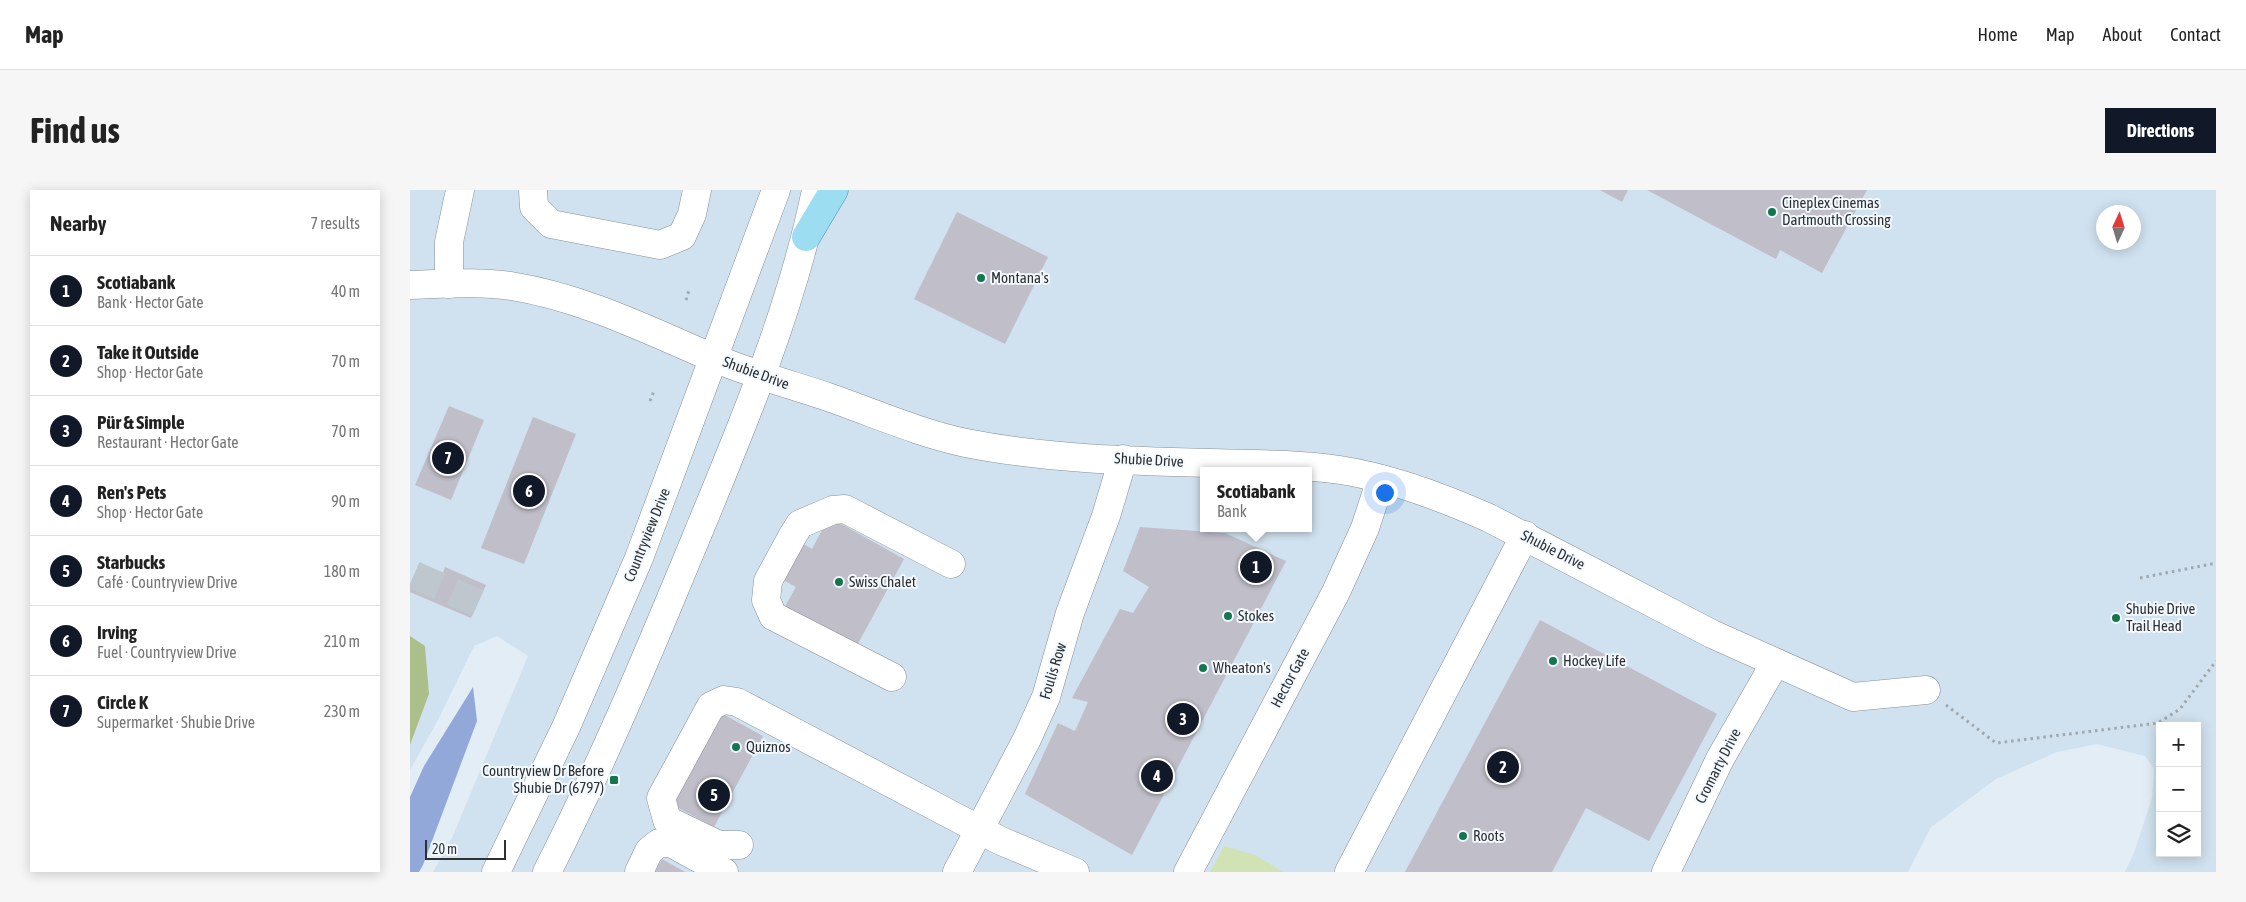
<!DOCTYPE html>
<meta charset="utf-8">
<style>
body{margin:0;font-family:"Asap Condensed",sans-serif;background:#f6f6f6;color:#222}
.controls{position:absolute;right:15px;bottom:15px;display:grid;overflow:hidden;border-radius:0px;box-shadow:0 2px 12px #0003}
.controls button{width:45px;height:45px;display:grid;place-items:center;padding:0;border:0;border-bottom:1px solid #e0e0e0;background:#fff;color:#222;font:25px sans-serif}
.compass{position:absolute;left:1686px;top:15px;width:45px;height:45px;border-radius:50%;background:#fff;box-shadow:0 2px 12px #0003;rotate:4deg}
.scale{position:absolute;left:15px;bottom:12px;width:81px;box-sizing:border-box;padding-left:5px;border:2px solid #2d3134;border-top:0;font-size:14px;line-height:18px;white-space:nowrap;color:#2d3134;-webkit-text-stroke:4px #f3f9fe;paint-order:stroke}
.you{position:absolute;left:974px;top:302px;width:18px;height:18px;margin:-12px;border:4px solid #fff;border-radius:50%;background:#1a73e8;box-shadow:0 0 0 8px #1a73e833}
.badge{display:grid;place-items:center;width:32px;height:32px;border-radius:50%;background:#111827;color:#fff;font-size:16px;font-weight:700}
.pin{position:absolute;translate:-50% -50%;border:2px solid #fff;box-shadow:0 1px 5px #0006}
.popup{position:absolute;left:790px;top:277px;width:112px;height:65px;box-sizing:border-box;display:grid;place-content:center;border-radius:0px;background:#fff;filter:drop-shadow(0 1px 4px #0005);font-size:16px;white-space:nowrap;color:#767676}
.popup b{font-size:19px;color:#222}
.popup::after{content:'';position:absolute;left:50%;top:100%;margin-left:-10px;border:10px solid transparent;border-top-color:#fff}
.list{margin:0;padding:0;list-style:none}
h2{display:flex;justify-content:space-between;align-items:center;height:65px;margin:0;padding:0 20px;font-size:21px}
h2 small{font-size:16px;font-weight:400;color:#767676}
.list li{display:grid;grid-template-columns:32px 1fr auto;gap:15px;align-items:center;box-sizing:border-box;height:70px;padding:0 20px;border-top:1px solid #e0e0e0}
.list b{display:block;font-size:19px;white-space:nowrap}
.list p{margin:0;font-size:16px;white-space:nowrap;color:#767676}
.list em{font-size:16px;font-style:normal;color:#767676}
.icon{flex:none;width:28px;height:28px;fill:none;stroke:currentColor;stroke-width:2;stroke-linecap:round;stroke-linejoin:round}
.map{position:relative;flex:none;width:1806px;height:682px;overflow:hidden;border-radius:0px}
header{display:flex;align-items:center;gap:30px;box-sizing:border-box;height:70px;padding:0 25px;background:#fff;border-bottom:1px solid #e0e0e0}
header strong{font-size:24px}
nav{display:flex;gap:28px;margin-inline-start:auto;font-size:18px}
.intro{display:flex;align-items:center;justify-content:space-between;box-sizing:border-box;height:120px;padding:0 30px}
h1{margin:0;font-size:35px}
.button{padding:12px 22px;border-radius:0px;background:#111827;color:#fff;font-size:18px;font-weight:700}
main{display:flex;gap:30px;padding:0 30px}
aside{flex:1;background:#fff;border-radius:0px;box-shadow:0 2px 12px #0003}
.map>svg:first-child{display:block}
.built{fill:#d0e1ef;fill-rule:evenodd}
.green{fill:#d1e3b5}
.forest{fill:#abbf8b}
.water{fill:#91a8d8}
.building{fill:#bfbec9}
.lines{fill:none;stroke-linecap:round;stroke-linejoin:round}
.minor-tunnel{stroke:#bec7ce;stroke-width:28;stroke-dasharray:28 14;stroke-linecap:butt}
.minor-casing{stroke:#879098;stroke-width:29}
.major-casing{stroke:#4c92a8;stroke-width:29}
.path{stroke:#a0a8ae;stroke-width:3;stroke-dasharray:2.5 4;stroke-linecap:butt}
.minor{stroke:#fff;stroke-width:28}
.major{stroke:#9dddf1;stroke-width:28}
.poi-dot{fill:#14764d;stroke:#f3f9fe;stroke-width:2}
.labels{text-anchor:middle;stroke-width:4;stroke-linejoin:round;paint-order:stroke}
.poi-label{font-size:15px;fill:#2d3134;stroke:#f3f9fe;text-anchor:start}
.street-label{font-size:15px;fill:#2d3134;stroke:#f3f9fe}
</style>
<header>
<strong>Map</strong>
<nav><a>Home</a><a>Map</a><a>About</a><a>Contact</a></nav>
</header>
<div class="intro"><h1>Find us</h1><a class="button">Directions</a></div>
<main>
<aside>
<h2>Nearby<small>7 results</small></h2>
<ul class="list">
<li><span class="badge">1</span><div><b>Scotiabank</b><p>Bank · Hector Gate</p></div><em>40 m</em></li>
<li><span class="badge">2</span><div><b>Take it Outside</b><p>Shop · Hector Gate</p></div><em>70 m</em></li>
<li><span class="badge">3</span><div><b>Pür &amp; Simple</b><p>Restaurant · Hector Gate</p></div><em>70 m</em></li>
<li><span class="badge">4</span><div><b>Ren's Pets</b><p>Shop · Hector Gate</p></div><em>90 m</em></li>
<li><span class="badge">5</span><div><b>Starbucks</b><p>Café · Countryview Drive</p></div><em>180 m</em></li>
<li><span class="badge">6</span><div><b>Irving</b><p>Fuel · Countryview Drive</p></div><em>210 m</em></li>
<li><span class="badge">7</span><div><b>Circle K</b><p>Supermarket · Shubie Drive</p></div><em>230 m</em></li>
</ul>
</aside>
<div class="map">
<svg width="1806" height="682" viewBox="0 0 1806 682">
<rect width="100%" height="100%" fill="#e2edf5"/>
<!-- built -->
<path class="built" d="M0,0H1806V682H1715L1724,663L1742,608L1744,579L1735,566L1687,554L1647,562L1586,589L1521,637L1498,682H23L42,648L118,466L87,446L64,456L28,530L0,580V555L19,504L15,456L0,446ZM1694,22H1724V52H1694ZM794,281H898V338H794ZM1750,536H1787V663H1750Z"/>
<!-- green -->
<path class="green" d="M814,656L845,665L873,682H800Z"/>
<!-- forest -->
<path class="forest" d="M0,446L15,456L19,504L0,555Z"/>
<!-- water -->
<path class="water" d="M63,497L67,531L13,675L9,682H0V607L14,576Z"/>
<!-- building -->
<g class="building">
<path d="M1190,0H1218L1212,12Z"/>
<path d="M1237,0H1457L1412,83L1370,60L1366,69Z"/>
<path d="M547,22L638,67L595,154L504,109Z"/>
<path d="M39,216L74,230L41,310L5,295Z"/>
<path d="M123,227L166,244L114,374L71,358Z"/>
<path d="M419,327L494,369L444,461L372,422L386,397L368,387L388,351L402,359Z"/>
<path d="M730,337L815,343L876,371L722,665L615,604L648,533L665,541L678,512L662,508L710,419L723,423L739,397L713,381Z"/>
<path d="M9,373L33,383L35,377L76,395L61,428L0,402V395Z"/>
<path d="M1130,430L1307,524L1239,651L1176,618L1142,682H995Z"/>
<path d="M309,522L353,546L304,637L259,613Z"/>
<path d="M252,669L275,682H245Z"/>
</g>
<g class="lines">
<!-- minor-tunnel -->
<path class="minor-tunnel" d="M4,385L68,413"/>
<!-- minor casing -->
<g class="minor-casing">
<g id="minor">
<path d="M123,0L124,17L141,34L250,55L272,46L282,24L287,0"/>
<path d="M39,94V52L50,0"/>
<path d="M0,95C33,94 68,91 101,96C171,107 236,139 301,167C339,183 379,194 418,207C464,223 509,243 556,253C636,269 720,271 802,273C845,274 888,274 930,280C982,288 1032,307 1079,328L1302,444L1443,507L1516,500"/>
<path d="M482,487L363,426L356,410L358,391L383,345L390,334L423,320L435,319L541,374"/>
<path d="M329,655H309L257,630L251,608L301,516L314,510L327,512L591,651L665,682"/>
<path d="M86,682L156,537L229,368L366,0"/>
<path d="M137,682C193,572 241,457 288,343C334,232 382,118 406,0"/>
<path d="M229,682L239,661L249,653H261L314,682"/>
<path d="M547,682L617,549L636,507L660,423L696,326L713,269"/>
<path d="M778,682L926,402L955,338L971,289"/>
<path d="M939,682L1115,345"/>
<path d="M1256,682L1310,569L1365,473"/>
</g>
</g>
<!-- major casing -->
<g class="major-casing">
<path id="major" d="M396,47L424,0"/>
</g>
<!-- path -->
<g class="path">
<path d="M276,110L279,100"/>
<path d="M240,211L244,201"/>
<path d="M1730,388L1806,373"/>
<path d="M1536,515L1586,553L1748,533L1770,519L1806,471"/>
</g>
<!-- minor -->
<use href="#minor" class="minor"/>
<!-- major -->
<use href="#major" class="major"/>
</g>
<!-- markers -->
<g class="poi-dot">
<circle cx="1362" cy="22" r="5"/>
<circle cx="571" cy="88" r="5"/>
<circle cx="429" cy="392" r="5"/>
<circle cx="818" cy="426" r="5"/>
<circle cx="1706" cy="428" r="5"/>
<circle cx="1143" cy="471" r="5"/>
<circle cx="793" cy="478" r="5"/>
<circle cx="326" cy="557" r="5"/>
<rect x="199" y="585" width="10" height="10" rx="2.5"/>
<circle cx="1053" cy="646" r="5"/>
</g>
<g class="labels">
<!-- poi labels -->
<g class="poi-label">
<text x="1372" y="18">Cineplex Cinemas<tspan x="1372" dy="17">Dartmouth Crossing</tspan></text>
<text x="581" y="93">Montana's</text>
<text x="439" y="397">Swiss Chalet</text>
<text x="1716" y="424">Shubie Drive<tspan x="1716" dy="17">Trail Head</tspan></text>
<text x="828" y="431">Stokes</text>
<text x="1153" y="476">Hockey Life</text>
<text x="803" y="483">Wheaton's</text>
<text x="336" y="562">Quiznos</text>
<text x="194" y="586" text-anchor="end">Countryview Dr Before<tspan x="194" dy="17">Shubie Dr (6797)</tspan></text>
<text x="1063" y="651">Roots</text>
</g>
<!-- street labels -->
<g class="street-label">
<text transform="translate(346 183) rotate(20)" y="5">Shubie Drive</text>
<text transform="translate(739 270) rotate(3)" y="5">Shubie Drive</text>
<text transform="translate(237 345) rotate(-68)" y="5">Countryview Drive</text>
<text transform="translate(1143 360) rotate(27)" y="5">Shubie Drive</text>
<text transform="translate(643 481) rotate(-73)" y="5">Foulis Row</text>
<text transform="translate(880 488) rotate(-62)" y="5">Hector Gate</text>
<text transform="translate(1308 576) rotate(-63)" y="5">Cromarty Drive</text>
</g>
</g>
</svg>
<div class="controls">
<button>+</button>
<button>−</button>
<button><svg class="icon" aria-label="layers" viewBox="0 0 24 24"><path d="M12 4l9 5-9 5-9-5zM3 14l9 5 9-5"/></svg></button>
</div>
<svg class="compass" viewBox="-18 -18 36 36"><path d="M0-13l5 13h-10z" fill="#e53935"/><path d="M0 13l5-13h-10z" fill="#767676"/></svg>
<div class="scale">20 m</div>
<div class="you"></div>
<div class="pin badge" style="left:846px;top:377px">1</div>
<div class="popup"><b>Scotiabank</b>Bank</div>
<div class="pin badge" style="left:1093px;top:577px">2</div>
<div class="pin badge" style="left:773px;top:529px">3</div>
<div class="pin badge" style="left:747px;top:586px">4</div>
<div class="pin badge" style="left:304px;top:605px">5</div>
<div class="pin badge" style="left:119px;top:301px">6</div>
<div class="pin badge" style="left:38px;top:268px">7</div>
</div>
</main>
